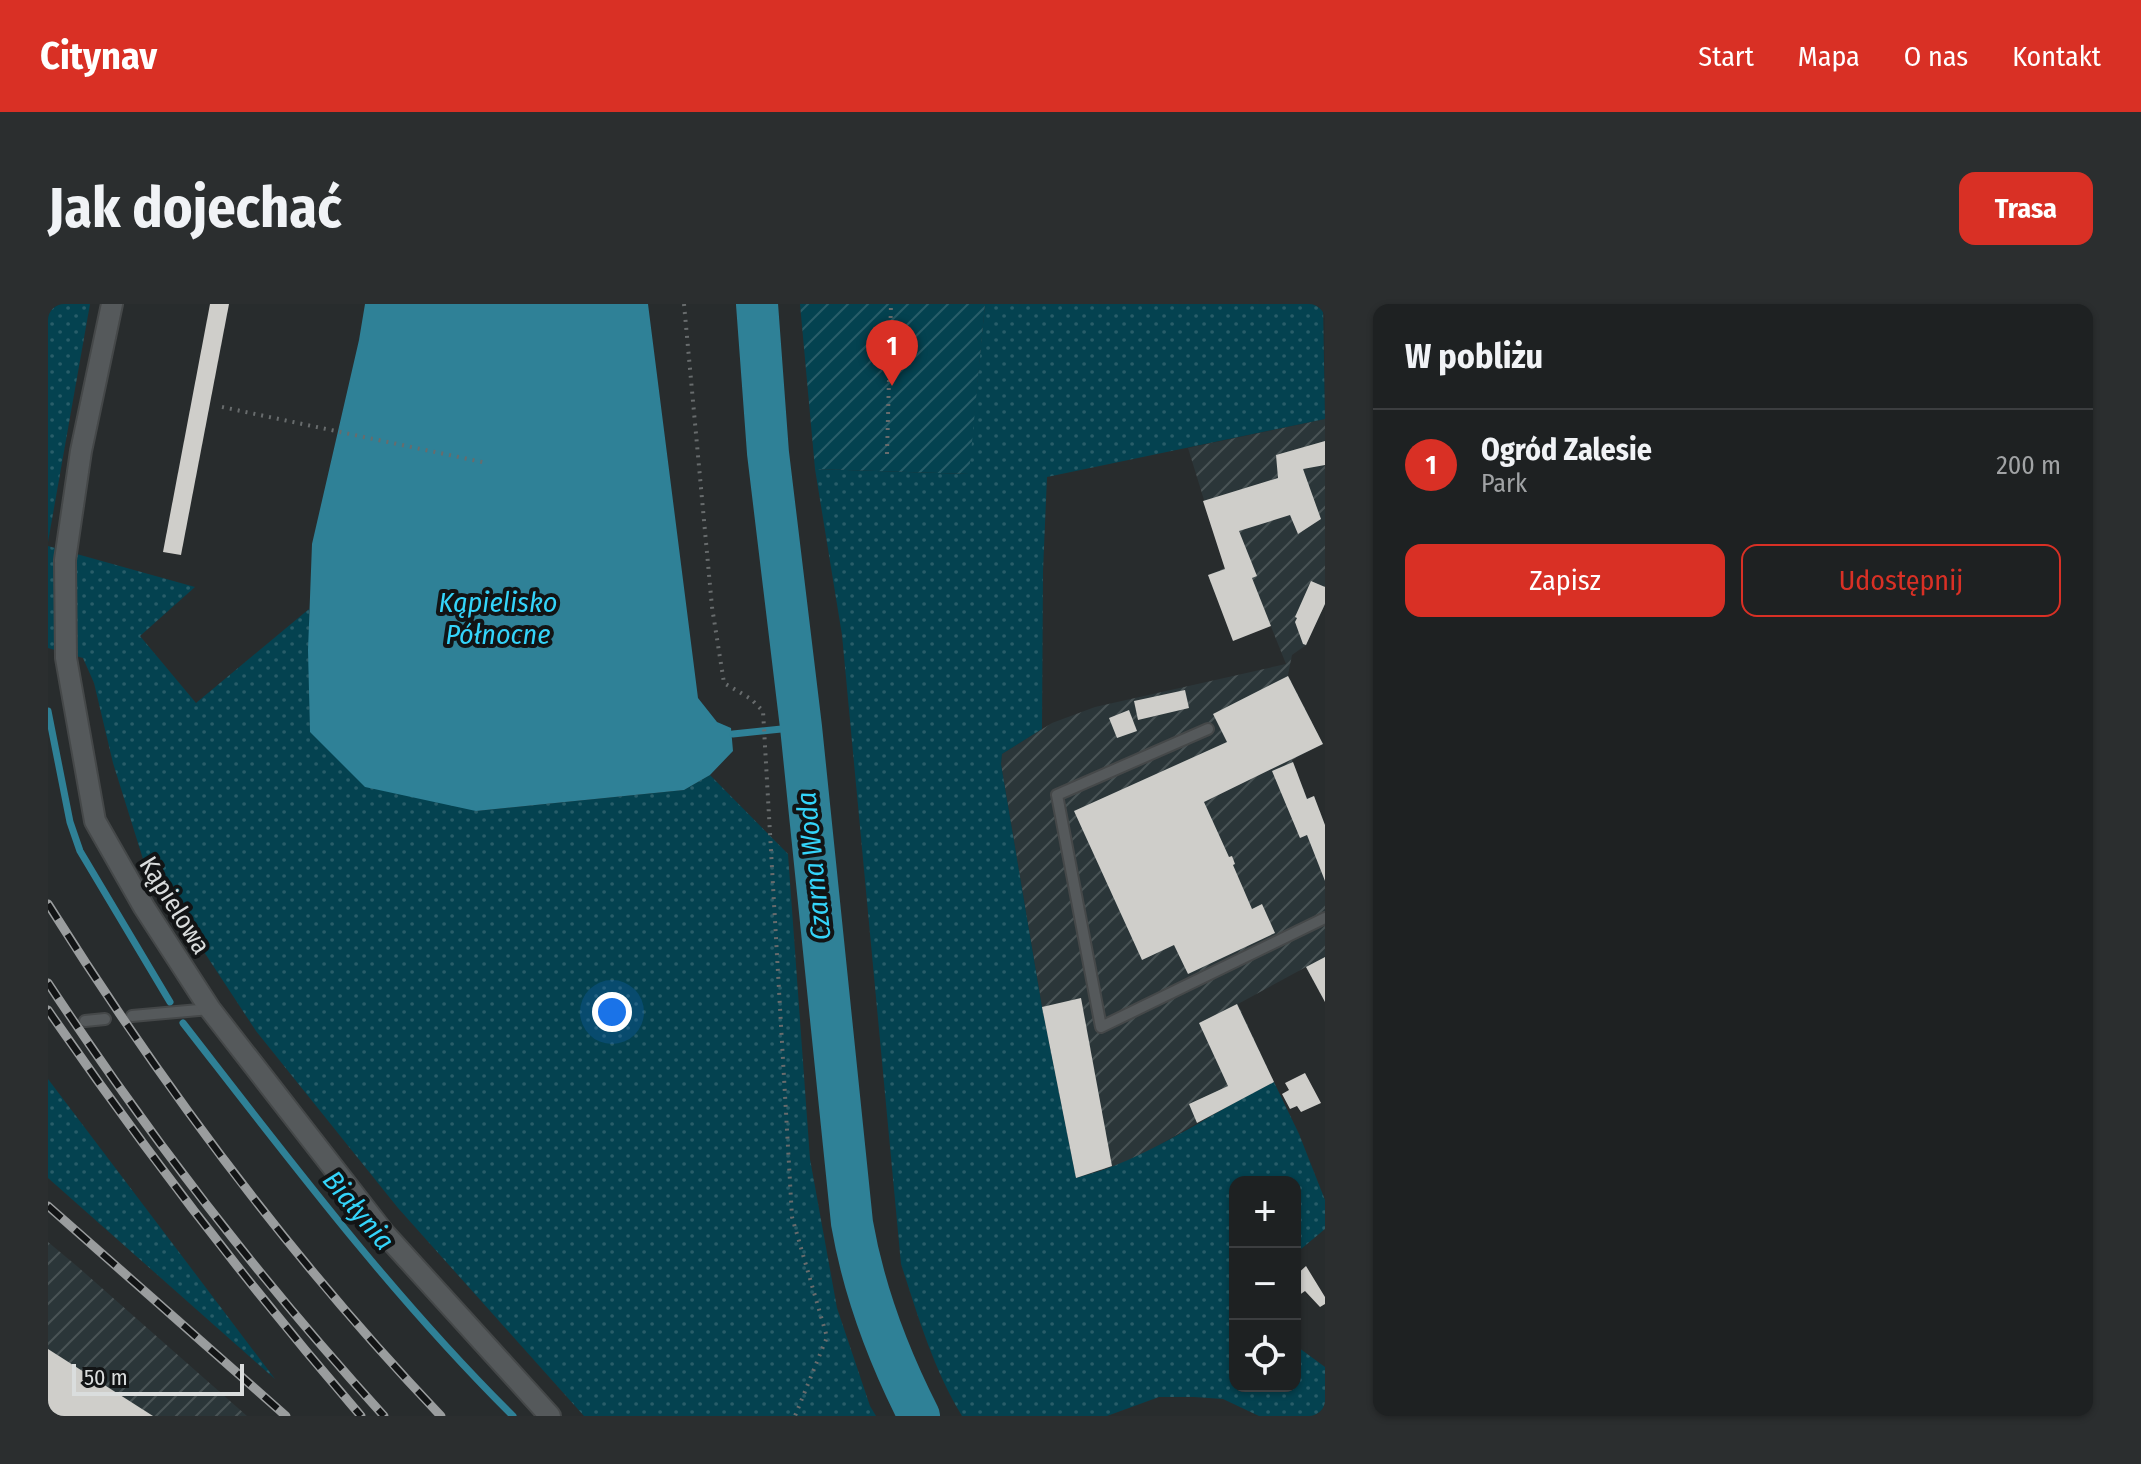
<!DOCTYPE html>
<html lang="pl">
<meta charset="utf-8">
<style>
body{margin:0;font-family:"Fira Sans Condensed",sans-serif;background:#2b2e2f;color:#f1f3f6}
.controls{position:absolute;right:24px;bottom:24px;display:grid;overflow:hidden;border-radius:16px;box-shadow:0 2px 6px #0004}
.controls button{width:72px;height:72px;display:grid;place-items:center;padding:0;border:0;border-bottom:2px solid #3c3e40;background:#1e2122;color:#f1f3f6;font:40px sans-serif}
.scale{position:absolute;left:24px;bottom:20px;width:172px;box-sizing:border-box;padding-left:8px;border:4px solid #dadddd;border-top:0;font-size:22px;line-height:28px;white-space:nowrap;color:#dadddd;-webkit-text-stroke:6px #121415;paint-order:stroke}
.you{position:absolute;left:564px;top:708px;width:28px;height:28px;margin:-20px;border:6px solid #fff;border-radius:50%;background:#1a73e8;box-shadow:0 0 0 12px #1a73e833}
.badge{display:grid;place-items:center;width:52px;height:52px;border-radius:50%;background:#d93025;color:#fff;font-size:26px;font-weight:700}
.pin{position:absolute;translate:-50% -66px;filter:drop-shadow(0 2px 4px #0008)}
.pin::after{content:'';position:absolute;top:42px;width:28px;height:24px;background:inherit;clip-path:polygon(0 0,100% 0,50% 100%)}
.list{margin:0;padding:0;list-style:none}
h2{display:flex;justify-content:space-between;align-items:center;height:104px;margin:0;padding:0 32px;font-size:34px}
h2 small{font-size:26px;font-weight:400;color:#a1a3a5}
.list li{display:grid;grid-template-columns:52px 1fr auto;gap:24px;align-items:center;box-sizing:border-box;height:112px;padding:0 32px;border-top:2px solid #3c3e40}
.list b{display:block;font-size:30px;white-space:nowrap}
.list p{margin:0;font-size:26px;white-space:nowrap;color:#a1a3a5}
.list em{font-size:26px;font-style:normal;color:#a1a3a5}
.actions{display:flex;gap:16px;padding:24px 32px}
.actions a{flex:1;padding:18px 0;border:2px solid #d93025;border-radius:16px;text-align:center;font-size:28px;color:#d93025}
.actions .main{background:#d93025;color:#fff}
.icon{flex:none;width:44px;height:44px;fill:none;stroke:currentColor;stroke-width:2;stroke-linecap:round;stroke-linejoin:round}
.map{position:relative;flex:none;width:1277px;height:1112px;overflow:hidden;border-radius:16px}
header{display:flex;align-items:center;gap:48px;box-sizing:border-box;height:112px;padding:0 40px;background:#d93025;color:#fff}
header strong{font-size:38px}
nav{display:flex;gap:44px;margin-inline-start:auto;font-size:28px}
.intro{display:flex;align-items:center;justify-content:space-between;box-sizing:border-box;height:192px;padding:0 48px}
h1{margin:0;font-size:56px}
.button{padding:20px 36px;border-radius:16px;background:#d93025;color:#fff;font-size:28px;font-weight:700}
main{display:flex;gap:48px;padding:0 48px}
aside{flex:1;background:#1e2122;border-radius:16px;box-shadow:0 2px 6px #0004}
.map>svg:first-child{display:block}
.industrial{fill:url(#industrial-furrows)}
.grass{fill:url(#grass-dots)}
.garden{fill:url(#garden-furrows)}
.water{fill:#2f8197}
.lines{fill:none;stroke-linecap:round;stroke-linejoin:round}
.stream{stroke:#2f8197;stroke-width:7}
.river{stroke:#2f8197;stroke-width:42}
.building{fill:#cfceca}
.lane-casing{stroke:#454849;stroke-width:14}
.street-casing{stroke:#454849;stroke-width:24}
.path{stroke:#686c6d;stroke-width:4;stroke-dasharray:2 6;stroke-linecap:butt}
.lane{stroke:#55595b;stroke-width:10}
.street{stroke:#55595b;stroke-width:20}
.rail-casing{stroke:#9a9d9e;stroke-width:9}
.rail{stroke:#121415;stroke-width:6;stroke-dasharray:18;stroke-linecap:butt}
.labels{text-anchor:middle;stroke-width:8;stroke-linejoin:round;paint-order:stroke}
.street-label{font-size:26px;fill:#dadddd;stroke:#121415}
.water-label{font-size:28px;font-style:italic;fill:#34d4fa;stroke:#121415}
</style>
<header>
<strong>Citynav</strong>
<nav><a>Start</a><a>Mapa</a><a>O nas</a><a>Kontakt</a></nav>
</header>
<div class="intro"><h1>Jak dojechać</h1><a class="button">Trasa</a></div>
<main>
<div class="map">
<svg width="1277" height="1112" viewBox="0 0 1277 1112">
<defs>
<pattern id="industrial-furrows" width="10" height="10" patternUnits="userSpaceOnUse" patternTransform="scale(2)"><rect width="10" height="10" fill="#2b3639"/><path d="M-1 1l2-2M0 10L10 0M9 11l2-2" fill="none" stroke="#495355"/></pattern>
<pattern id="grass-dots" width="8" height="8" patternUnits="userSpaceOnUse" patternTransform="scale(2)"><rect width="8" height="8" fill="#044250"/><path d="M2 2h.1M6 6h.1" fill="none" stroke="#285d69" stroke-width="1.8" stroke-linecap="round"/></pattern>
<pattern id="garden-furrows" width="10" height="10" patternUnits="userSpaceOnUse" patternTransform="scale(2)"><rect width="10" height="10" fill="#044250"/><path d="M-1 1l2-2M0 10L10 0M9 11l2-2" fill="none" stroke="#285d69"/></pattern>
</defs>
<rect width="100%" height="100%" fill="#282c2d"/>
<!-- industrial -->
<g class="industrial">
<path d="M1277,115V300L1258,341L1244,351L1240,371L1275,440L1244,456L1259,494L1266,492L1277,521V698L1258,663L1190,700L1226,778L1187,797L1087,855L1028,874L994,703L953,460L954,450L1004,419L1047,403L1238,360L1204,275L1166,288L1160,271L1177,264L1140,144Z"/>
<path d="M0,938L30,963L199,1112H0Z"/>
</g>
<!-- grass -->
<g class="grass">
<path d="M0,0H42L0,238Z"/>
<path d="M937,0H1275L1277,115L999,173L995,267L994,425L954,450L953,460L994,703L1028,874C1100,856 1160,810 1226,778L1251,830L1277,896V925L1247,950V878H1187V1082H1247V1041L1277,1063V1112H1211L1175,1095L1146,1093H1111L1059,1112H914C885,1064 870,1012 853,960L794,331L767,165L920,170Z"/>
<path d="M0,242L147,283L92,332L148,399L261,305L262,428L428,507L636,486L662,471L740,550L762,855L789,1004L822,1102L828,1112H536L350,904L208,727L95,555L65,459L46,379L35,354L0,344Z"/>
<path d="M0,775L227,1075L0,874Z"/>
</g>
<!-- garden -->
<path class="garden" d="M752,0H937L921,170L767,165Z"/>
<!-- water -->
<path class="water" d="M317,0H600L650,394L669,418L683,424L685,447L662,471L636,486L428,507L317,483L262,428L260,346L264,240L311,36Z"/>
<g class="lines">
<!-- stream -->
<g class="stream">
<path d="M0,407L22,518L32,547L122,698"/>
<path d="M685,430L753,423"/>
<path d="M135,719C240,854 343,991 465,1112"/>
</g>
<!-- river -->
<path class="river" d="M709,0L720,149L753,423L804,919C816,988 840,1051 871,1112"/>
</g>
<!-- building -->
<g class="building">
<path d="M162,0H181L133,251L115,248Z"/>
<path d="M1277,137V161L1255,165L1273,215L1250,230L1242,211L1191,227L1209,272L1204,274L1223,322L1185,337L1160,271L1177,265L1155,197L1230,174L1228,151Z"/>
<path d="M1263,277L1277,283V300L1258,341L1255,340L1247,318L1249,314L1247,313Z"/>
<path d="M1240,372L1275,440L1156,498L1181,553L1184,552L1187,560L1185,561L1204,605L1214,600L1227,629L1140,670L1126,641L1094,656L1026,507L1179,438L1165,410Z"/>
<path d="M1137,386L1141,404L1090,416L1086,397Z"/>
<path d="M1081,406L1089,427L1069,434L1061,414Z"/>
<path d="M1245,458L1259,495L1266,492L1277,521V577L1259,531L1252,534L1224,467Z"/>
<path d="M1277,653V698L1258,663Z"/>
<path d="M1033,694L1064,862L1028,874L994,703Z"/>
<path d="M1189,700L1226,778L1149,819L1141,800L1180,782L1151,719Z"/>
<path d="M1257,769L1273,799L1253,808L1249,802L1242,805L1234,790L1241,786L1237,779Z"/>
<path d="M1258,962L1277,993V1000L1272,1003L1257,987L1247,994V972Z"/>
<path d="M0,1045L105,1112H0Z"/>
</g>
<g class="lines">
<!-- lane casing -->
<g class="lane-casing">
<g id="lane">
<path d="M1160,425L1009,491L1053,723L1277,614"/>
<path d="M84,712L162,705"/>
<path d="M37,717L57,715"/>
</g>
</g>
<!-- street casing -->
<g class="street-casing">
<path id="street" d="M64,0L33,147L17,256L18,354L47,517L96,603L162,705L336,929L502,1112"/>
</g>
<!-- path -->
<g class="path">
<path d="M636,0L664,303L676,379L703,395L715,407L744,913L779,1033L747,1112"/>
<path d="M174,103L439,159"/>
<path d="M839,150L843,0"/>
</g>
<!-- lane -->
<use href="#lane" class="lane"/>
<!-- street -->
<use href="#street" class="street"/>
<!-- rail casing -->
<g class="rail-casing">
<g id="rail">
<path d="M0,600C115,783 244,956 393,1112"/>
<path d="M0,679C101,832 213,977 336,1112"/>
<path d="M0,706C97,847 201,982 313,1112"/>
<path d="M0,902L238,1112"/>
</g>
</g>
<!-- rail -->
<use href="#rail" class="rail"/>
</g>
<g class="labels">
<!-- street labels -->
<g class="street-label">
<text transform="translate(127 601) rotate(58)" y="9">Kąpielowa</text>
</g>
<!-- water labels -->
<g class="water-label">
<text x="450" y="308">Kąpielisko<tspan x="450" dy="32">Północne</tspan></text>
<text transform="translate(765 562) rotate(-96)" y="10">Czarna Woda</text>
<text transform="translate(311 906) rotate(50)" y="10">Białynia</text>
</g>
</g>
</svg>
<div class="controls">
<button>+</button>
<button>−</button>
<button><svg class="icon" aria-label="locate" viewBox="0 0 24 24"><circle cx="12" cy="12" r="6"/><path d="M12 2v4M12 18v4M2 12h4M18 12h4"/></svg></button>
</div>
<div class="scale">50 m</div>
<div class="you"></div>
<div class="pin badge" style="left:844px;top:82px">1</div>
</div>
<aside>
<h2>W pobliżu<small></small></h2>
<ul class="list">
<li><span class="badge">1</span><div><b>Ogród Zalesie</b><p>Park</p></div><em>200 m</em></li>
</ul>
<div class="actions"><a class="main">Zapisz</a><a>Udostępnij</a></div>
</aside>
</main>
